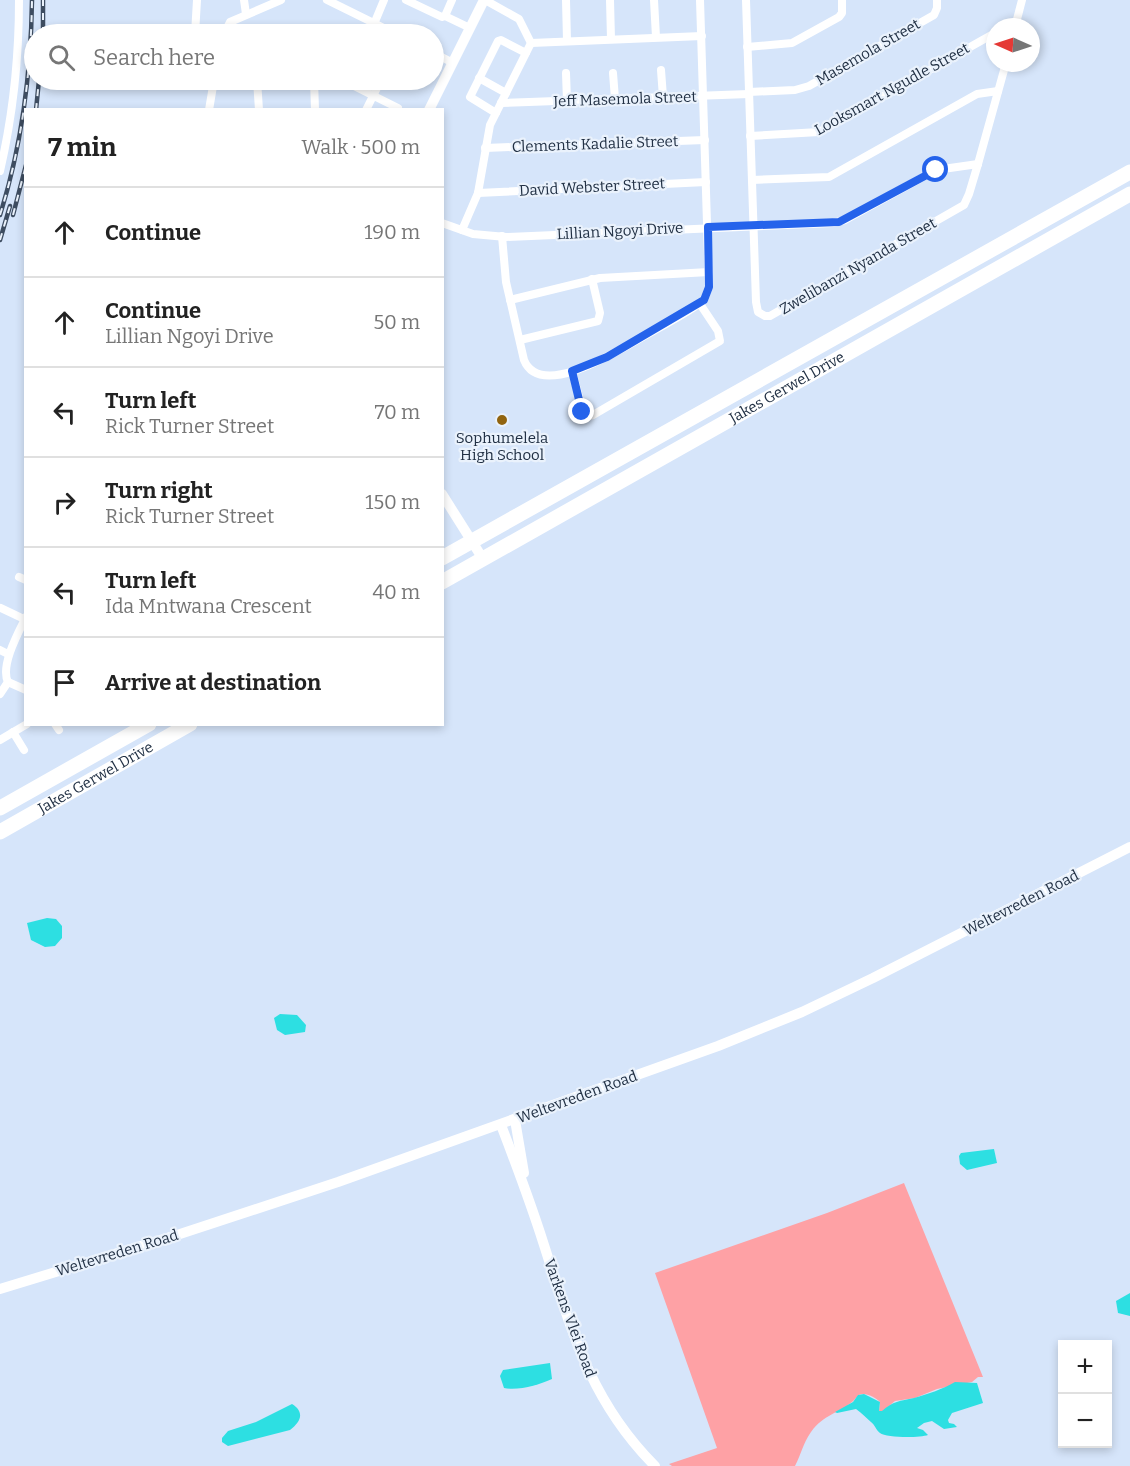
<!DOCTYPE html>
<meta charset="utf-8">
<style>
body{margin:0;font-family:Bitter,serif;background:#f2f2f2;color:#222}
.controls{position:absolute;right:18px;bottom:18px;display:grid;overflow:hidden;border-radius:0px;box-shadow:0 3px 9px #0003}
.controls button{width:54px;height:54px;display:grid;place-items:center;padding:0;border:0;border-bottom:2px solid #e0e0e0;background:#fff;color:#222;font:30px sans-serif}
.compass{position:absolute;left:986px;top:18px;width:54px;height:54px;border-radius:50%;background:#fff;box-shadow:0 3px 9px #0003;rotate:273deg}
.stop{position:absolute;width:18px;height:18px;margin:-14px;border:4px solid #2563eb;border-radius:50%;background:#fff}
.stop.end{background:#2563eb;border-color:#fff;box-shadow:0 2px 6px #0008}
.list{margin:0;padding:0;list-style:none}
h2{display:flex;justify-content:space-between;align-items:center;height:78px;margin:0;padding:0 24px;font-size:26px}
h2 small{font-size:20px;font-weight:400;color:#767676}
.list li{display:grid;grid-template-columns:39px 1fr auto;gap:18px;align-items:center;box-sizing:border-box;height:90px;padding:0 24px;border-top:2px solid #e0e0e0}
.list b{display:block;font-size:22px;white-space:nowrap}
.list p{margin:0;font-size:20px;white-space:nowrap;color:#767676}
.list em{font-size:20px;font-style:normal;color:#767676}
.icon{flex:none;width:33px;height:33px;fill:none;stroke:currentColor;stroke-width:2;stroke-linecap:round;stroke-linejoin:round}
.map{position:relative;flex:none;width:1130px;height:1466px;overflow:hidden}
.search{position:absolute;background:#fff;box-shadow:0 3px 9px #0003;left:24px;top:24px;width:420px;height:66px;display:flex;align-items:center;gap:15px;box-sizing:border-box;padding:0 21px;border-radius:33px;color:#767676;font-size:22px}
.panel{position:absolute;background:#fff;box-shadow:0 3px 9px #0003;left:24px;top:108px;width:420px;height:618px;border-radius:0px}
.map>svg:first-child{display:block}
.green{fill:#fea1a5}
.water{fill:#2ddfe2}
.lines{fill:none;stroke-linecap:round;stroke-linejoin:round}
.street{stroke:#fff;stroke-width:8}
.secondary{stroke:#fff;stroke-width:10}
.highway{stroke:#fff;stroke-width:15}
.rail-casing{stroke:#3e4d61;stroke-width:4.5}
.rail{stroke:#eaf2fc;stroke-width:2;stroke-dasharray:7;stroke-linecap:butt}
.route{stroke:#2563eb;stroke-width:8}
.poi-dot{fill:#91640f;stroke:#eaf2fc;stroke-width:2}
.labels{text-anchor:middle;stroke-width:4.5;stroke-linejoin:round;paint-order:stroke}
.street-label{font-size:15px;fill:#213044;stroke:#eaf2fc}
.poi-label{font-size:15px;fill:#213044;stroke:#eaf2fc}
</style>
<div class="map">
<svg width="1130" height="1466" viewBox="0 0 1130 1466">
<rect width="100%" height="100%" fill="#d6e5fa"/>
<!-- green -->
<path class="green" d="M904,1183L983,1377H978L972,1382L937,1389L915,1398L895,1401L883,1411H879L880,1402C876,1398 869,1394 863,1394C857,1394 856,1399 852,1402C838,1414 824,1414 811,1432C803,1443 801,1455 795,1466H672L669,1464L717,1448L655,1273L827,1213Z"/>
<!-- water -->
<g class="water">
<path d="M47,918L56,919L62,926V938L55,946L45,947L31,940L27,923Z"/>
<path d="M280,1014L297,1015L306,1025L305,1032L285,1035L277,1030L274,1018Z"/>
<path d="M994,1149L997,1163L967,1170L960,1164L959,1156L961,1153Z"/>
<path d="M1130,1293V1316L1118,1313L1116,1301Z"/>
<path d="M550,1363L552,1379C539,1385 518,1391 504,1388L500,1376L503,1370Z"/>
<path d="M955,1382L977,1383L983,1403L952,1413L948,1420L949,1423L954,1424L957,1427L944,1429L932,1421L924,1423L917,1428L923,1430L928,1435C920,1438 886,1438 880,1433C876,1430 875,1425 871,1422C866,1418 862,1413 856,1409L837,1413L835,1412L853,1402L858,1395L864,1394L880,1402L879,1411H882C893,1401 900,1401 914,1398C928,1394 943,1389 955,1382Z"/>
<path d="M292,1404C305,1412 301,1422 290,1430L228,1446L222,1442V1438L228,1431L256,1422Z"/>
</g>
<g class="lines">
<!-- street -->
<g class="street">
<path d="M244,0L246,14"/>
<path d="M327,0L396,34"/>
<path d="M406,0L442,17L445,16L452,0"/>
<path d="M485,0L519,19L531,43"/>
<path d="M566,0L567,41"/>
<path d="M610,0L611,39"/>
<path d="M654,0L656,37"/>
<path d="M746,0L756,302L758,312L765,316H770L964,205L969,194L978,164L1006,63"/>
<path d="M445,16L470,28"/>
<path d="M374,24L384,0"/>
<path d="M1015,27L1022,0"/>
<path d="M195,34L197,0"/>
<path d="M224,34L230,22L281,0"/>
<path d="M531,43L702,36"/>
<path d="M747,47L792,43L839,17L842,13V0"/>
<path d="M434,53L453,63"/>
<path d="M661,70L663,97"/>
<path d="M566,73L567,101"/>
<path d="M613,73L615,99"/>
<path d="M479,78L506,93"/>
<path d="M257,80L259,110"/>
<path d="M314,80L315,110"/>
<path d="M342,80L398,108"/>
<path d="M749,92L795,90L809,86L934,15L937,8V0"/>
<path d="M501,103L749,94"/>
<path d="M209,110L214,80"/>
<path d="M366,110L381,80"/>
<path d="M496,113L470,97L498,41L501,40L526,53"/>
<path d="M750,136L819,132L995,33"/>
<path d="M485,148L705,140"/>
<path d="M0,171C13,115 19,58 19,0"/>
<path d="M752,180L829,177L977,94L998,91"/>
<path d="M478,193L706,182"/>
<path d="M442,223L473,234L506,237L833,223L845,220L936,170L978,164"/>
<path d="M462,230L478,193L490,125L531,43"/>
<path d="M502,236L506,282L524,360C541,402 624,347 648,334C667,323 687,314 704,300L709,287L700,0"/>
<path d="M510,300L600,278L709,272"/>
<path d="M520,340L598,321L600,313L592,279"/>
<path d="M572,371L583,412L589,416L593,415L720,341L718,331L700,304"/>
<path d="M19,577L26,580"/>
<path d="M1,608L24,619"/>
<path d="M26,617C18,633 0,666 8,682L26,690"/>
<path d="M0,650L8,654"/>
<path d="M0,694L8,682"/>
<path d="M55,724L59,730"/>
<path d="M13,732L24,750"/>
<path d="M0,740L27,724"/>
</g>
<!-- secondary -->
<g class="secondary">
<path d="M429,110L484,0"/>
<path d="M442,494L483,559"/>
<path d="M515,1120L524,1173"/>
<path d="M501,1125C516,1164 531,1204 544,1245C571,1329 590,1401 655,1466"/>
<path d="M0,1289L180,1234L338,1182L718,1046L802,1012L873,978L1130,847"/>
</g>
<!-- highway -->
<g class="highway">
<path d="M442,558L1130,172"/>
<path id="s1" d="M442,582L1130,194"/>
<path d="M0,808L149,724"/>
<path id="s2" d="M0,832L190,724"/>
</g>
<!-- rail casing -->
<g class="rail-casing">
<g id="rail">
<path d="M43,34V0"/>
<path d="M36,110L39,80"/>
<path d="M0,215C22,145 31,73 32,0"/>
<path d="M13,215L26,165"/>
<path d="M0,240L10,206"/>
</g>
</g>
<!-- rail -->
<use href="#rail" class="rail"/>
</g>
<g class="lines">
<!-- route -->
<path class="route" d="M582,412L572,371L607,357L704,300L709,287L708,227L839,222L936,170"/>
</g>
<!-- markers -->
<circle class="poi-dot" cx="502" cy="420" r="6"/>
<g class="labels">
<!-- street labels -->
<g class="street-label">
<text transform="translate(868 52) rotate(-30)" y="5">Masemola Street</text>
<text transform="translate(892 89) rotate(-29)" y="5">Looksmart Ngudle Street</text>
<text transform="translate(625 99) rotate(-2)" y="5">Jeff Masemola Street</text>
<text transform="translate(595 144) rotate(-2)" y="5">Clements Kadalie Street</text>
<text transform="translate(592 187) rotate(-3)" y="5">David Webster Street</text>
<text transform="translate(620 231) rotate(-3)" y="5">Lillian Ngoyi Drive</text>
<text transform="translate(858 266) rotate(-30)" y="5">Zwelibanzi Nyanda Street</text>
<text dy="5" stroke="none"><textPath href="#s1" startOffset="396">Jakes Gerwel Drive</textPath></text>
<text dy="5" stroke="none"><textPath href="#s2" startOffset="110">Jakes Gerwel Drive</textPath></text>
<text transform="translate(1021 903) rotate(-27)" y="5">Weltevreden Road</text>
<text transform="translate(577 1097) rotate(-20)" y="5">Weltevreden Road</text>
<text transform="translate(117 1253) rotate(-17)" y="5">Weltevreden Road</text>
<text transform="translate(570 1318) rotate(70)" y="5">Varkens Vlei Road</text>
</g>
<!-- poi labels -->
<g class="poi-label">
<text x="502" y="443">Sophumelela<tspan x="502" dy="17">High School</tspan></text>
</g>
</g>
</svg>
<div class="controls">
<button>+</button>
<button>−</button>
</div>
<svg class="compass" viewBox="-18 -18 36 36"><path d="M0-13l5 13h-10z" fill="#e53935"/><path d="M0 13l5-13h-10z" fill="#767676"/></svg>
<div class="stop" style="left:936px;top:170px"></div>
<div class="stop end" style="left:582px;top:412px"></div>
<div class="search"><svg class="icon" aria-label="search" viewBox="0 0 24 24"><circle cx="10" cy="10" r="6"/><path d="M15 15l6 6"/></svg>Search here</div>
<section class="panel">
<h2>7 min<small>Walk · 500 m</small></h2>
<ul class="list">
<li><svg class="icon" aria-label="ahead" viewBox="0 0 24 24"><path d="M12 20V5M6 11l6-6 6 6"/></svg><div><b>Continue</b></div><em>190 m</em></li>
<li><svg class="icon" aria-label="ahead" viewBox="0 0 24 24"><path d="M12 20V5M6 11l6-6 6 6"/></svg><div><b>Continue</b><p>Lillian Ngoyi Drive</p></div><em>50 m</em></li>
<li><svg class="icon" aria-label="left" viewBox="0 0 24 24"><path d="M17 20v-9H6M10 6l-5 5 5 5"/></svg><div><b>Turn left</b><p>Rick Turner Street</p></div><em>70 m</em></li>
<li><svg class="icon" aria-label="right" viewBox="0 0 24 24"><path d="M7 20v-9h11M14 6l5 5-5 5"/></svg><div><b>Turn right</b><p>Rick Turner Street</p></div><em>150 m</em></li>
<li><svg class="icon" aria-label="left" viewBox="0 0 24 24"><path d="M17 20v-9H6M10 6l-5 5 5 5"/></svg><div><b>Turn left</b><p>Ida Mntwana Crescent</p></div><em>40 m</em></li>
<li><svg class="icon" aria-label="arrive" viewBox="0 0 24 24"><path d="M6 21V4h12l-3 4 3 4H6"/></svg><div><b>Arrive at destination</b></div></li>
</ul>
</section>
</div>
